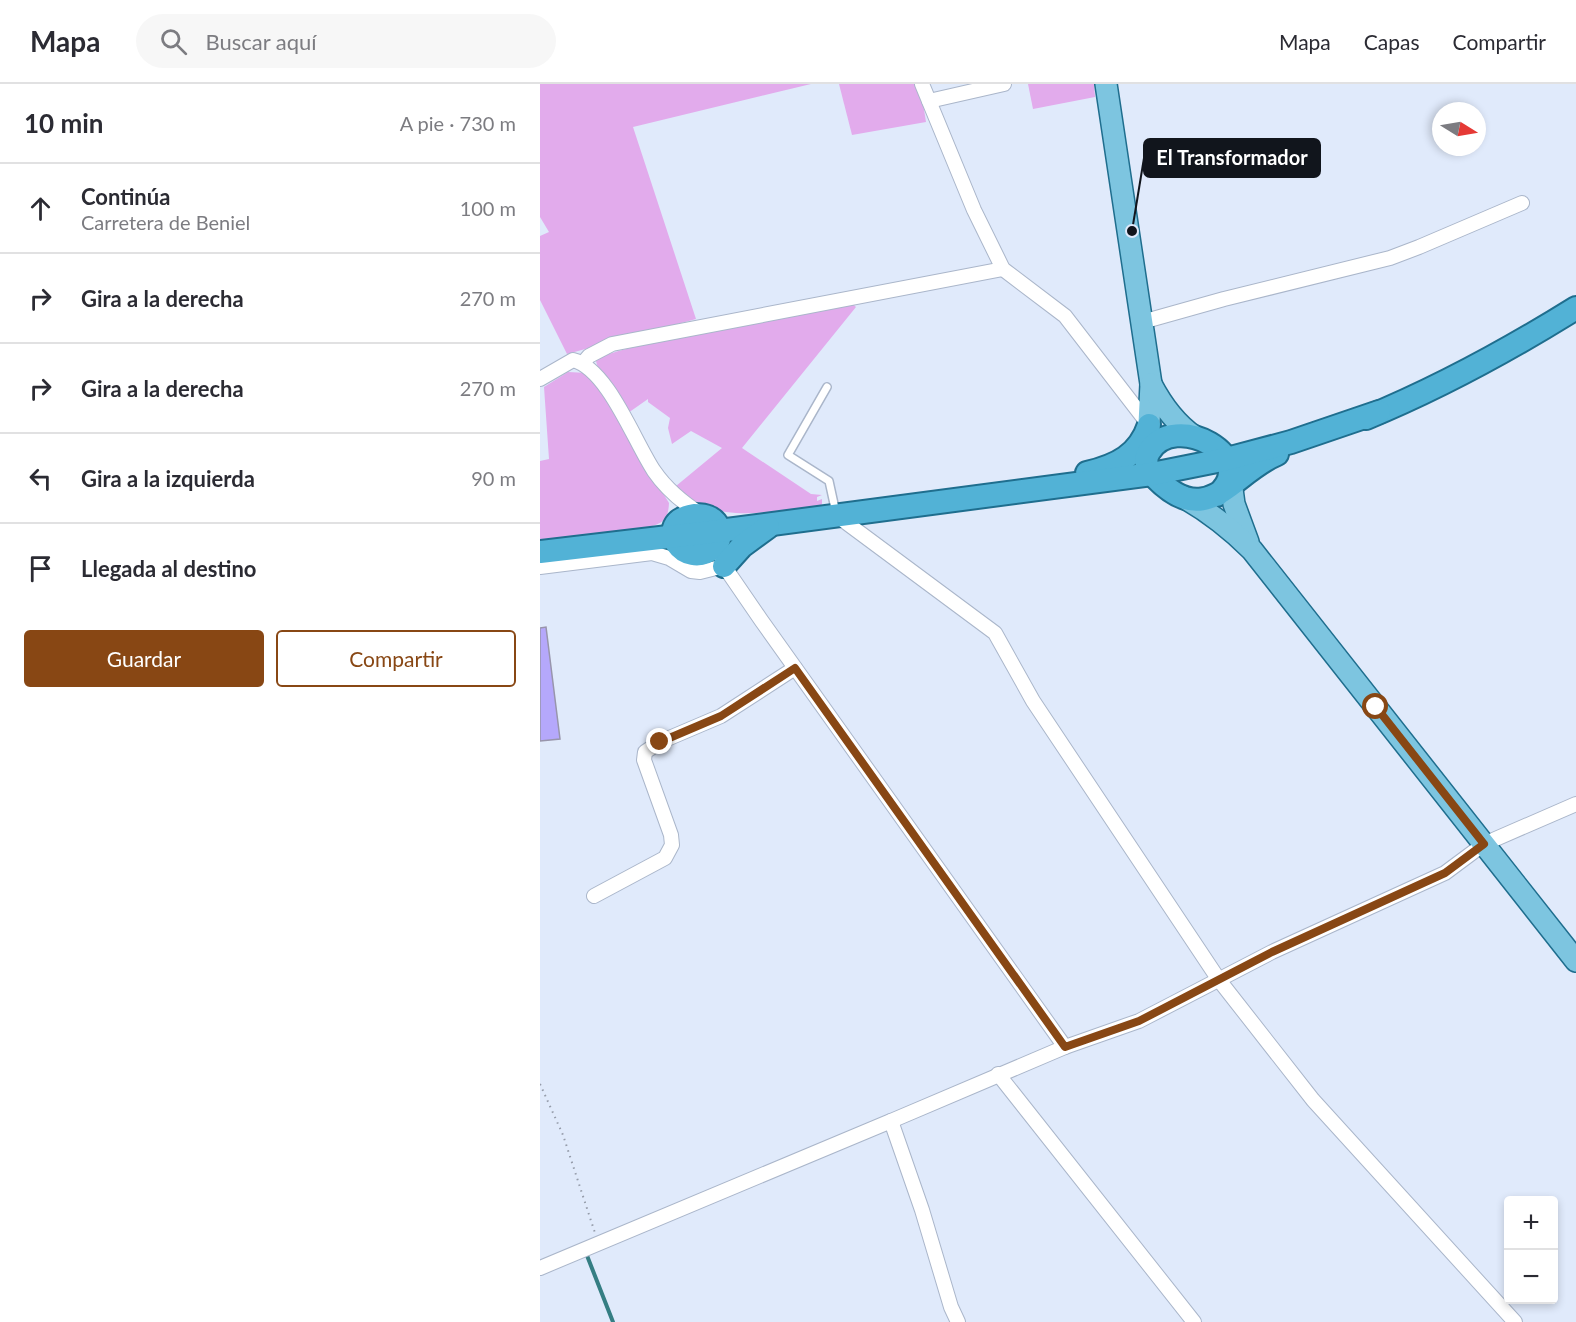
<!DOCTYPE html>
<html lang="es">
<meta charset="utf-8">
<style>
body{margin:0;font-family:Lato,sans-serif;background:#f7f7f7;color:#2b2b33}
.controls{position:absolute;right:18px;bottom:18px;display:grid;overflow:hidden;border-radius:6px;box-shadow:0 3px 9px #0003}
.controls button{width:54px;height:54px;display:grid;place-items:center;padding:0;border:0;border-bottom:2px solid #e1e1e2;background:#fff;color:#2b2b33;font:30px sans-serif}
.compass{position:absolute;left:892px;top:18px;width:54px;height:54px;border-radius:50%;background:#fff;box-shadow:0 3px 9px #0003;rotate:101deg}
.stop{position:absolute;width:18px;height:18px;margin:-14px;border:4px solid #884714;border-radius:50%;background:#fff}
.stop.end{background:#884714;border-color:#fff;box-shadow:0 2px 6px #0008}
.list{margin:0;padding:0;list-style:none}
h2{display:flex;justify-content:space-between;align-items:center;height:78px;margin:0;padding:0 24px;font-size:26px}
h2 small{font-size:20px;font-weight:400;color:#7c7c81}
.list li{display:grid;grid-template-columns:39px 1fr auto;gap:18px;align-items:center;box-sizing:border-box;height:90px;padding:0 24px;border-top:2px solid #e1e1e2}
.list b{display:block;font-size:22px;white-space:nowrap}
.list p{margin:0;font-size:20px;white-space:nowrap;color:#7c7c81}
.list em{font-size:20px;font-style:normal;color:#7c7c81}
.actions{display:flex;gap:12px;padding:18px 24px}
.actions a{flex:1;padding:14px 0;border:2px solid #884714;border-radius:6px;text-align:center;font-size:21px;color:#884714}
.actions .main{background:#884714;color:#fff}
.icon{flex:none;width:33px;height:33px;fill:none;stroke:currentColor;stroke-width:2;stroke-linecap:round;stroke-linejoin:round}
.map{position:relative;flex:none;width:1036px;height:1238px;overflow:hidden}
header{display:flex;align-items:center;gap:36px;box-sizing:border-box;height:84px;padding:0 30px;background:#fff;border-bottom:2px solid #e1e1e2}
header strong{font-size:28px}
nav{display:flex;gap:33px;margin-inline-start:auto;font-size:21px}
.search{width:420px;height:54px;background:#f7f7f7;display:flex;align-items:center;gap:15px;box-sizing:border-box;padding:0 21px;border-radius:33px;color:#7c7c81;font-size:22px}
main{display:flex}
aside{flex:1;background:#fff}
.map>svg:first-child{display:block}
.green{fill:#e2abec}
.lines{fill:none;stroke-linecap:round;stroke-linejoin:round}
.stream{stroke:#357e83;stroke-width:4}
.building{fill:#b5a8fb;stroke:#9895ab;stroke-width:1.5}
.service-casing{stroke:#aab6ca;stroke-width:10}
.minor-casing{stroke:#aab6ca;stroke-width:16}
.primary-casing{stroke:#1f6e8e;stroke-width:24}
.trunk-casing{stroke:#1f6e8e;stroke-width:26}
.path{stroke:#959caa;stroke-width:2;stroke-dasharray:1.5 4.5;stroke-linecap:butt}
.service{stroke:#fff;stroke-width:7}
.minor{stroke:#fff;stroke-width:14}
.primary{stroke:#7dc5e0;stroke-width:21}
.trunk{stroke:#52b2d6;stroke-width:22}
.route{stroke:#884714;stroke-width:8}
.leader{fill:none;stroke:#11151c;stroke-width:2}
.callout-dot{fill:#11151c;stroke:#e0eafb;stroke-width:2}
.callout{fill:#11151c;stroke:#11151c;stroke-width:2}
.callout-label{font-size:20px;text-anchor:middle;font-weight:bold;fill:#fff}
</style>
<header>
<strong>Mapa</strong>
<div class="search"><svg class="icon" aria-label="search" viewBox="0 0 24 24"><circle cx="10" cy="10" r="6"/><path d="M15 15l6 6"/></svg>Buscar aquí</div>
<nav><a>Mapa</a><a>Capas</a><a>Compartir</a></nav>
</header>
<main>
<aside>
<h2>10 min<small>A pie · 730 m</small></h2>
<ul class="list">
<li><svg class="icon" aria-label="ahead" viewBox="0 0 24 24"><path d="M12 20V5M6 11l6-6 6 6"/></svg><div><b>Continúa</b><p>Carretera de Beniel</p></div><em>100 m</em></li>
<li><svg class="icon" aria-label="right" viewBox="0 0 24 24"><path d="M7 20v-9h11M14 6l5 5-5 5"/></svg><div><b>Gira a la derecha</b></div><em>270 m</em></li>
<li><svg class="icon" aria-label="right" viewBox="0 0 24 24"><path d="M7 20v-9h11M14 6l5 5-5 5"/></svg><div><b>Gira a la derecha</b></div><em>270 m</em></li>
<li><svg class="icon" aria-label="left" viewBox="0 0 24 24"><path d="M17 20v-9H6M10 6l-5 5 5 5"/></svg><div><b>Gira a la izquierda</b></div><em>90 m</em></li>
<li><svg class="icon" aria-label="arrive" viewBox="0 0 24 24"><path d="M6 21V4h12l-3 4 3 4H6"/></svg><div><b>Llegada al destino</b></div></li>
</ul>
<div class="actions"><a class="main">Guardar</a><a>Compartir</a></div>
</aside>
<div class="map">
<svg width="1036" height="1238" viewBox="0 0 1036 1238">
<rect width="100%" height="100%" fill="#e0eafb"/>
<!-- green -->
<g class="green">
<path d="M0,0H271L93,43L156,235L27,270L0,216V152L9,148L0,133Z"/>
<path d="M299,0H375L383,19L386,38L312,51Z"/>
<path d="M488,0H554L555,13L493,25Z"/>
<path d="M313,220L316,223L202,364L271,410L282,411L277,413V417L282,415V420L280,422C243,426 192,437 158,420C149,416 143,408 136,402L182,364L151,347L132,360L128,344L130,334L108,318V315L88,329L57,281L56,277C68,267 98,263 113,259C180,244 247,232 313,220Z"/>
<path d="M28,288L47,289L54,296L129,419C128,440 120,439 103,445L0,458V377L9,375L4,303Z"/>
</g>
<g class="lines">
<!-- stream -->
<path class="stream" d="M46,1169L73,1238"/>
</g>
<!-- building -->
<path class="building" d="M6,543L20,655L0,657V544Z"/>
<g class="lines">
<!-- service casing -->
<g class="service-casing">
<path id="service" d="M287,303L248,371L289,397L296,429"/>
</g>
<!-- minor casing -->
<g class="minor-casing">
<g id="minor">
<path d="M382,0L434,126L463,185L525,232L609,341"/>
<path d="M389,17L464,0"/>
<path d="M602,238L684,215L850,174L879,163L982,119"/>
<path d="M43,279L49,272L72,260L463,185"/>
<path d="M0,295L33,276C68,285 94,357 114,387C127,406 143,419 162,431"/>
<path d="M296,431L455,549L493,617L679,896L773,1016L975,1238"/>
<path d="M182,474L184,482L221,536L525,963L599,937L732,868L905,789L944,760L1036,720"/>
<path d="M0,483L112,469L129,474L151,487L160,488L184,482"/>
<path d="M54,812L125,774L132,761L131,751L104,676L105,668L120,658L181,632L255,584"/>
<path d="M458,990L654,1238"/>
<path d="M0,1184L351,1037"/>
<path d="M418,1238L411,1223L382,1126L351,1037L525,963"/>
</g>
</g>
<!-- primary casing -->
<g class="primary-casing">
<g id="primary">
<path d="M566,0L611,300L608,359"/>
<path d="M611,300C622,321 636,340 655,353"/>
<path d="M690,390L694,420L708,458"/>
<path d="M643,413C671,429 690,444 712,466L1036,877"/>
</g>
</g>
<!-- trunk casing -->
<g class="trunk-casing">
<g id="trunk">
<path d="M826,334C901,303 967,267 1036,224"/>
<path d="M547,389C577,382 599,371 609,341"/>
<path d="M677,411C723,374 634,325 609,368C603,378 608,386 615,393C668,448 691,389 737,370"/>
<path d="M154,431C159,431 164,431 168,433C180,437 184,455 174,463C145,489 110,438 154,431Z"/>
<path d="M0,468L179,447L612,390L687,375L751,358L839,328"/>
<path d="M184,482L202,462L228,443"/>
</g>
</g>
<!-- path -->
<path class="path" d="M0,1000L23,1051L55,1149"/>
<!-- service -->
<use href="#service" class="service"/>
<!-- minor -->
<use href="#minor" class="minor"/>
<!-- primary -->
<use href="#primary" class="primary"/>
<!-- trunk -->
<use href="#trunk" class="trunk"/>
</g>
<g class="lines">
<!-- route -->
<path class="route" d="M120,658L181,632L255,584L525,963L599,937L732,868L905,789L944,760L836,623"/>
</g>
<!-- callouts -->
<path class="leader" d="M592 147L604 74"/>
<circle class="callout-dot" cx="592" cy="147" r="6"/>
<rect class="callout" x="604" y="55" width="176" height="38" rx="6"/>
<g class="callout-label">
<text x="692" y="81">El Transformador</text>
</g>
</svg>
<div class="controls">
<button>+</button>
<button>−</button>
</div>
<svg class="compass" viewBox="-18 -18 36 36"><path d="M0-13l5 13h-10z" fill="#e53935"/><path d="M0 13l5-13h-10z" fill="#7c7c81"/></svg>
<div class="stop" style="left:836px;top:623px"></div>
<div class="stop end" style="left:120px;top:658px"></div>
</div>
</main>
